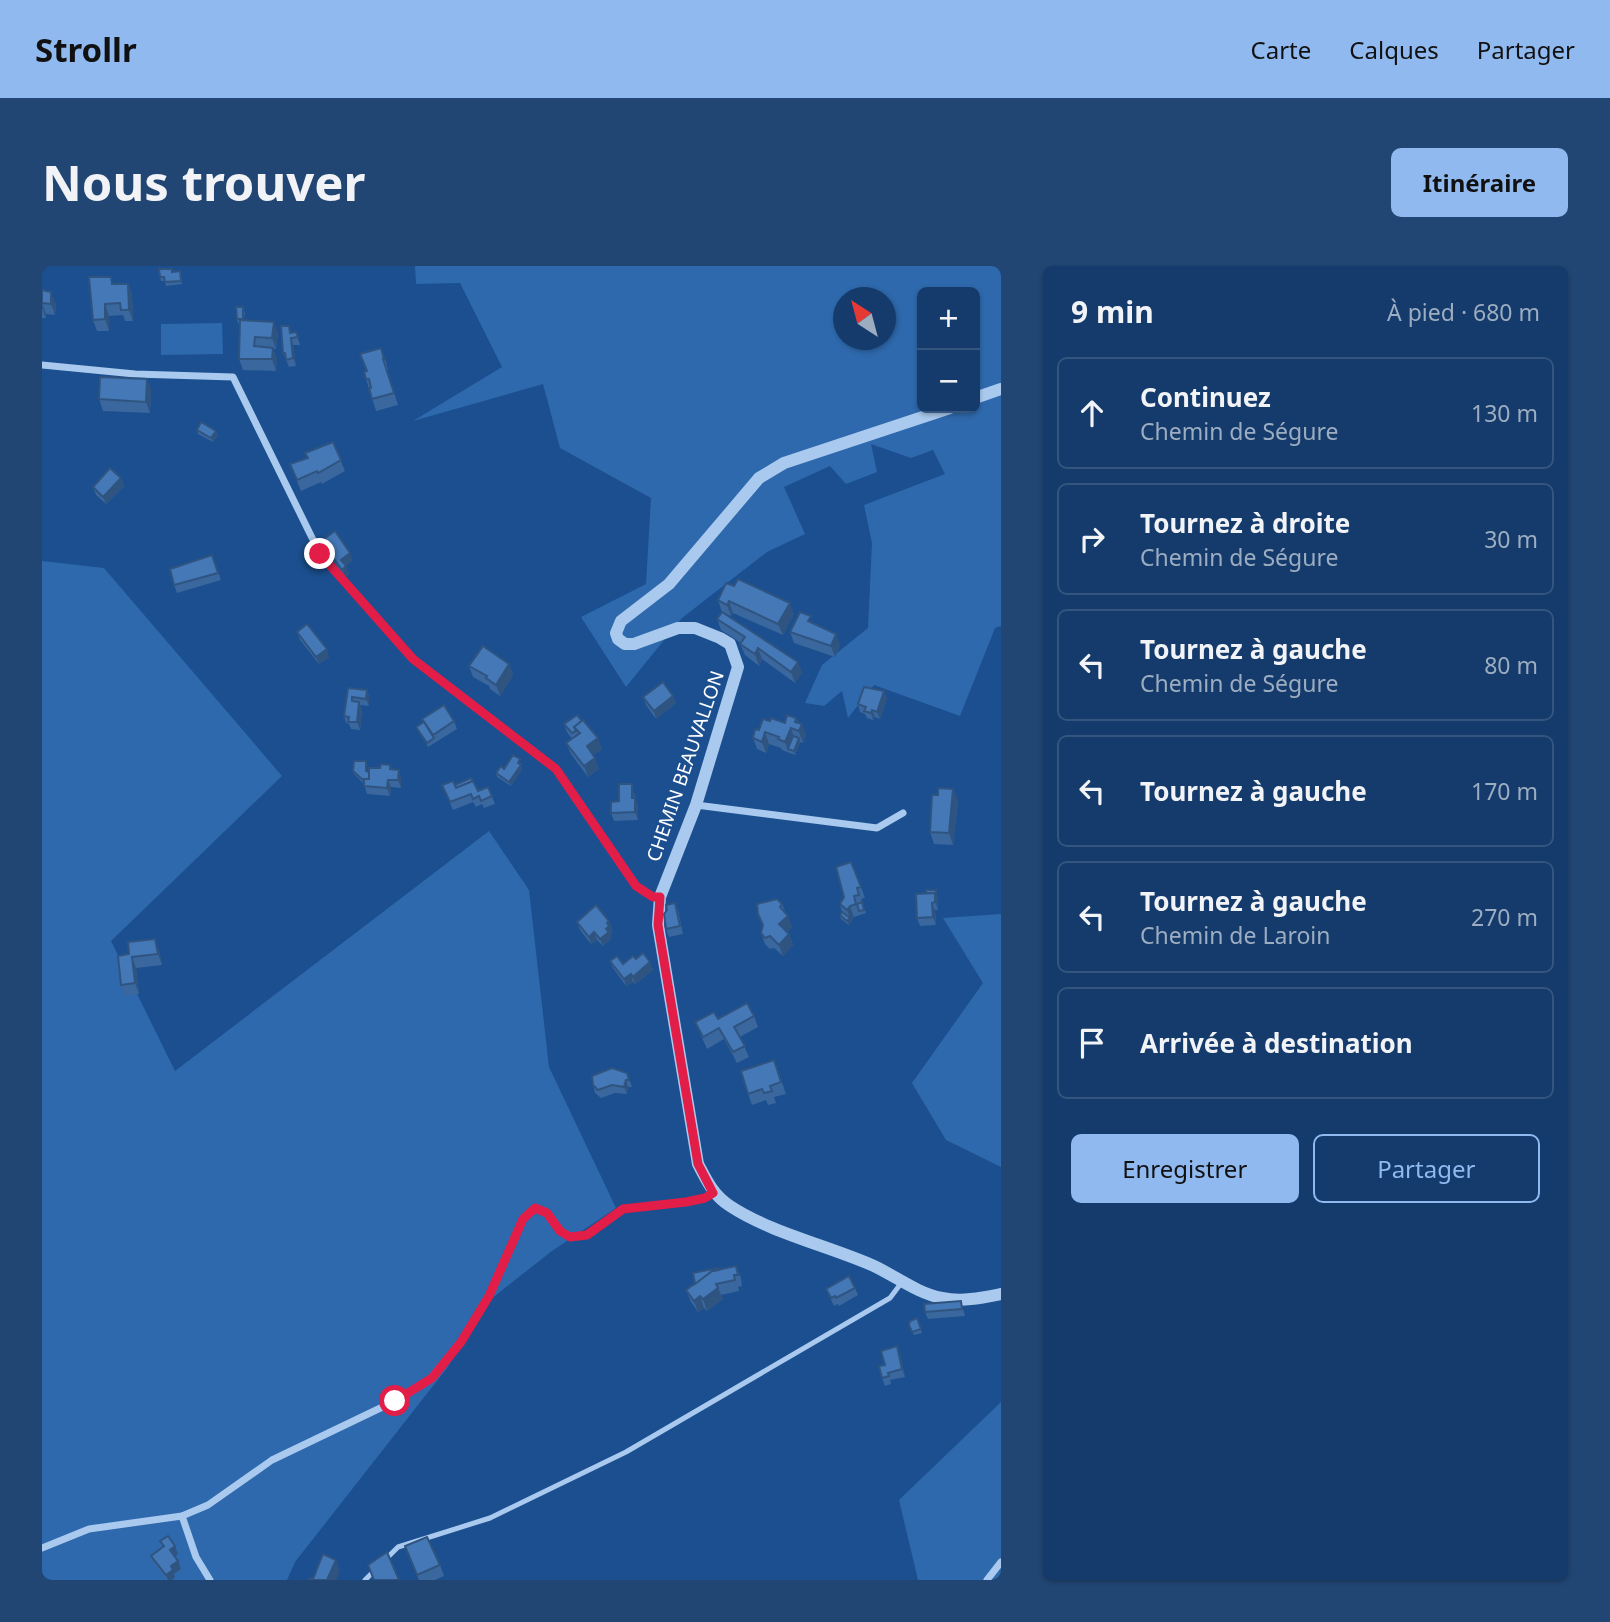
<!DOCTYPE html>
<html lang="fr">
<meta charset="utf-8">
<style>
body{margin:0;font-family:"Noto Sans",sans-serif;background:#214673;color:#f1f3f6}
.controls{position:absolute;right:21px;top:21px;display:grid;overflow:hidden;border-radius:10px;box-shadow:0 2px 5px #0004}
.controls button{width:63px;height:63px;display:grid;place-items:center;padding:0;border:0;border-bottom:2px solid #33557e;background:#143b6b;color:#f1f3f6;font:35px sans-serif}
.compass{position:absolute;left:791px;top:21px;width:63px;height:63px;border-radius:50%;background:#143b6b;box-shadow:0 2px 5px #0004;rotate:324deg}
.stop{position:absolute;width:21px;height:21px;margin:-16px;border:5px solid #e11d48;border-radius:50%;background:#fff}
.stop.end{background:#e11d48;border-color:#fff;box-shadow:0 2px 7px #0008}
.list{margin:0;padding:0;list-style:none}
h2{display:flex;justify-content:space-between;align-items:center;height:91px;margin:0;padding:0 28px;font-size:30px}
h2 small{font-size:23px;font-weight:400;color:#9dadc1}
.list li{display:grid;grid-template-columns:46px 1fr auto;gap:21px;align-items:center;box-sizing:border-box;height:112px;margin:0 14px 14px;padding:0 14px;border:2px solid #33557e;border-radius:10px}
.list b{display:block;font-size:26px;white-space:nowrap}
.list p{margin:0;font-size:23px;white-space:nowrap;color:#9dadc1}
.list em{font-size:23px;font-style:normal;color:#9dadc1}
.actions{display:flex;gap:14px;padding:21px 28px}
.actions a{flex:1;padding:16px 0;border:2px solid #90b9f0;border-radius:10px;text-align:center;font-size:24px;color:#90b9f0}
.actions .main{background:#90b9f0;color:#111}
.icon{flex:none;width:38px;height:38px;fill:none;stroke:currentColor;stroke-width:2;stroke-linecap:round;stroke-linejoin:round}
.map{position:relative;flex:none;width:959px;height:1314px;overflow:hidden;border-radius:10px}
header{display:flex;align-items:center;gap:42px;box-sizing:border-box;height:98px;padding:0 35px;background:#90b9f0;color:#111}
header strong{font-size:33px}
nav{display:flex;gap:38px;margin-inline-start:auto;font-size:24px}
.intro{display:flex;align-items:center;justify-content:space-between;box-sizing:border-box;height:168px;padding:0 42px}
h1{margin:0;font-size:49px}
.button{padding:18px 32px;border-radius:10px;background:#90b9f0;color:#111;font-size:24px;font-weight:700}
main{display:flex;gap:42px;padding:0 42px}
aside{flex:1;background:#143b6b;border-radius:10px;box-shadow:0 2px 5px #0004}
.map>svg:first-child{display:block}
.green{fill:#2e69ad;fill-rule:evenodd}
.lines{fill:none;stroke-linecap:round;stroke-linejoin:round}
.service{stroke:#a9c9ee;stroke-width:5}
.minor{stroke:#a9c9ee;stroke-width:7}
.tertiary{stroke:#a9c9ee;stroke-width:12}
.wall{fill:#3a679d}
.shaded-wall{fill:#305480}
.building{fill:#4478b7;stroke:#305480;stroke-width:2}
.route{stroke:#e11d48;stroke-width:9}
.labels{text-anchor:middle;stroke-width:5;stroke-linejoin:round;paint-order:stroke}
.street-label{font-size:19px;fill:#fff;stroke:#1b4f8f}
</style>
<header>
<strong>Strollr</strong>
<nav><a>Carte</a><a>Calques</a><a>Partager</a></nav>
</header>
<div class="intro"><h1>Nous trouver</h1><a class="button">Itinéraire</a></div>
<main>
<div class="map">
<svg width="959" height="1314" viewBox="0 0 959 1314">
<rect width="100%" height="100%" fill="#1b4f8f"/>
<!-- green -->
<g class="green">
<path d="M373,0H959V360L953,362L918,450L832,419L806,452L800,425L782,440L763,437L780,399L826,362L830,277L822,239L903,208L891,184L869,192L829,178L835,206L804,218L788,200L742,221L763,268L725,286L640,352L584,421L539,351L604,318L609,232L518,182L501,118L371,155L460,101L418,17L374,18ZM880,26H933V142H880ZM802,32H844V74H802Z"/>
<path d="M180,57L181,88L119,89V58Z"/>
<path d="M0,295L62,302L240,510L69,675L133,805L447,565L487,624L507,801L574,942L510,985L445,1036L405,1102L253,1296L245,1314H0Z"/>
<path d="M959,648V901L904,874L870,817L941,717L901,652Z"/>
<path d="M959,1136V1314H876L857,1234Z"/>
</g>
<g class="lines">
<!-- service -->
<g class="service">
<path d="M343,1294L356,1281L448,1252L584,1186L848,1032L860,1016"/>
<path d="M323,1314L334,1303"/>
</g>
<!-- minor -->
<g class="minor">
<path d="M0,99L93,108L191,111L278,288L371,393L514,503L594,620L611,631H618"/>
<path d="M654,539L835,562L861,547"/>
<path d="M140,1250L154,1291L168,1314"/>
<path d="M0,1282L47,1263L140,1250L166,1239L230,1194L353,1135L389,1112L419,1076L447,1030L481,953L493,942L505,947L518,965L528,971L545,969L581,943L644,936L663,932L671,927"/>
<path d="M945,1314L959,1296"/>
</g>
<!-- tertiary -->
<g class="tertiary">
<path d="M933,132L959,123"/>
<path d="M908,142L742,197L717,212L627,318L579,355L574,367L576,373L583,378H592L636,362H653L678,372L688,378L696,401L654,539L618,631L616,659L656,898C665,915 671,929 688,940C729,967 787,980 832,1000C855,1011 875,1027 900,1032C920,1036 939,1032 959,1028"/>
</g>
</g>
<!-- wall -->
<g class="wall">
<path d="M130,6L139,9L140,18L124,20L123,15H119L118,11Z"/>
<path d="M72,18H86L90,29L91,55H83L81,49L67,50V65H55L51,54Z"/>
<path d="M0,24L14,38L13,49L4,48V52H0Z"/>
<path d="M203,45L202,54L236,67L234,83H231L235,93L234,105L201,104L197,93L198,57H196L195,53Z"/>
<path d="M254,66L258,79H251L254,100L247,101L241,87L249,67Z"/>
<path d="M318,88L343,93L346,104H345L356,139L334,145L324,113V105Z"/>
<path d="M105,113L109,124L108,147L61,145L57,133Z"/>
<path d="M155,164L174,165L176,169L171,176L156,168Z"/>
<path d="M291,176L303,205L280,218L279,216L259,225L248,198L265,192Z"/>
<path d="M79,212L82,220L64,238L54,229L51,221Z"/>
<path d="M279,275L311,294L303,300L307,308L303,311L282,282Z"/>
<path d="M170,289L179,314L135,327L132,319Z"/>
<path d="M684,317L752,348L741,369L691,347L689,350L680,346L676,334Z"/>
<path d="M675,353L756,396L760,407L753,417L720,393L717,400L703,389L698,378L699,377L679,364Z"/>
<path d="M771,357L798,379L793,391L752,377L748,366Z"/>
<path d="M255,366L287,391L277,398L258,374Z"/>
<path d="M467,398L471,409L458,430L448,423L447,420L431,411L427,400Z"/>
<path d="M306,422L325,424L327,431V440L318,439L320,444L318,464L309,463L307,458L304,457L302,450Z"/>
<path d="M631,430L634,437L614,453L604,439L601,431Z"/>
<path d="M845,433L838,453L833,451L831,454L825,452L823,448L818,446L816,438Z"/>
<path d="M535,449L560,483L551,489L557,503L546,511L529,488L524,477L530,473L525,466L522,458Z"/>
<path d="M754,452L764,469L761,477L758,476L753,489L740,484L739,482L727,478L724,487L715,483L711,472L717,464L743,457Z"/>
<path d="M380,453L412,455L415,463L386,481L374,461L382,456Z"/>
<path d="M480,497L479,499L480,503L469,520L455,511L454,507L462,503Z"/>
<path d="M325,499V505L348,499L350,503L359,512V522L349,521L348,530L325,528L322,518L312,508L311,505Z"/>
<path d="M413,518L436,525L446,521L453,538L442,542L440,538L434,541L431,536L411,544L400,519Z"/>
<path d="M592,526L593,532L596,540V554L572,555L569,547L577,535Z"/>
<path d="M916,534L911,579L892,578L888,566Z"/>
<path d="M794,601L819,621L823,632L819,633L824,647L812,651L807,659L799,653L798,649L800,646L798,638L802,631Z"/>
<path d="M895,628L896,644H893L894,659L878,660L875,652Z"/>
<path d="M740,638L750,661L745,666L747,668L751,679L741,690L732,682L728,683L723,678L719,667L721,661L716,648Z"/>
<path d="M636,644L641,668L627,671L624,663Z"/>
<path d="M567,655L570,663H569L570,667L568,669L569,673L561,680L555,674L549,678L538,664L535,656Z"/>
<path d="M117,684L120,699L94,702L97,728L83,730L79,719L76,690Z"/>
<path d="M594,693L611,704L593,718L591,716L584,720L571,702L568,695L581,698Z"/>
<path d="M712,750L716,761L698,771L707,791L695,797L682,773L665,783L653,756Z"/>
<path d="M732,794L744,828L732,831L734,837L726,839L724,834L710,839L706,828Z"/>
<path d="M585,807L590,821H586L585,828L573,827L559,832L553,827L551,819Z"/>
<path d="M694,1000L699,1012L700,1020L696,1021L697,1025L679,1029L681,1033L665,1045L662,1042L656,1046L649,1036L644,1024L677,1004Z"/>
<path d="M813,1022L816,1029L797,1040L796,1038L792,1040L784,1023Z"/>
<path d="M919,1035L923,1050L886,1053L883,1046Z"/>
<path d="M875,1052L880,1067L872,1069L867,1059Z"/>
<path d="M855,1080L858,1088L863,1111L848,1114L849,1118L843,1120L840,1112L843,1099Z"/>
<path d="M118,1275L136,1288L133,1290L136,1295L139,1303L132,1308L133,1311L130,1314H125L112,1297L109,1290L121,1281Z"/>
<path d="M363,1280L398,1299L402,1310L393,1314H377Z"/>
</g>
<!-- shaded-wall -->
<g class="shaded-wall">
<path d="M86,18L90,29L91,55L87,44Z"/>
<path d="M9,26L14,38L13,49L9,38Z"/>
<path d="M0,37L4,48V52L0,42Z"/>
<path d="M63,38L67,50V65L63,53Z"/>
<path d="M232,56L236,67L234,83L230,72Z"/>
<path d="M249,72L251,79L254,100L251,92Z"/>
<path d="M231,82L235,93L234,105L230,93Z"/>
<path d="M105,113L109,124L108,147L104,136Z"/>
<path d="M174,165L176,169L171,176L169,172Z"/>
<path d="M79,212L82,220L64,238L61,231Z"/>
<path d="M308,287L311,294L301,302L299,294Z"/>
<path d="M304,300L307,308L303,311L300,304Z"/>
<path d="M687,335L691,347L689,350L685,339Z"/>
<path d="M748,337L752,348L741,369L736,358Z"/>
<path d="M794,368L798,379L793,391L789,380Z"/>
<path d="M716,382L720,393L717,400L713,388Z"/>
<path d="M285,383L287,391L277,398L274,391Z"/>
<path d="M756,396L760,407L753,417L749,406Z"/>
<path d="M467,398L471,409L458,430L454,419Z"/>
<path d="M325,424L327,431V440L324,433Z"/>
<path d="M842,425L845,433L838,453L835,446Z"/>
<path d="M631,430L634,437L614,453L612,445Z"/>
<path d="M317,436L320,444L318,464L315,456Z"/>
<path d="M830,444L833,451L831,454L829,447Z"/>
<path d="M754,452L758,463L760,458L764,469L761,477L753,456Z"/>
<path d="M749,462L753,474L746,483L747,487L743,476Z"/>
<path d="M723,466L727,478L724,487L720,476Z"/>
<path d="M556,472L560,483L549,491L545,480Z"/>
<path d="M757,472L758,475L753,489L752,485Z"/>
<path d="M553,492L557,503L546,511L542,500Z"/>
<path d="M479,499L480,503L469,520L467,516Z"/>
<path d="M357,504L359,512V522L356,514Z"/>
<path d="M346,514L349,521L348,530L345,522Z"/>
<path d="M590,518L592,526L593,540L590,532Z"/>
<path d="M911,523L916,534L911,579L907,567Z"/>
<path d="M593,532L596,540V554L593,546Z"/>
<path d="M894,624L895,628L896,644L893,636Z"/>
<path d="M890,637L893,644L894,659L891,651Z"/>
<path d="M808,640L812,651L807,659L805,655L808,652L805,644Z"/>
<path d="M746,650L750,661L741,670L737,658Z"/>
<path d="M567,655L570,663H569L570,667L568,669L569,673L561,680L558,673L565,657Z"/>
<path d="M552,666L555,674L549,678L547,671Z"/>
<path d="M747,668L751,679L741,690L737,679Z"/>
<path d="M113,673L117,684L120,699L116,688Z"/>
<path d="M90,691L94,702L97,728L93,717Z"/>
<path d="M608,696L611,704L593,718L591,711Z"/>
<path d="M589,708L591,716L584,720L582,713Z"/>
<path d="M584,814L586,821L585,828L582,821Z"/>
<path d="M676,1022L681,1033L665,1045L661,1033Z"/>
<path d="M658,1030L662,1042L656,1046L652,1035Z"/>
<path d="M855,1080L858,1088L863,1111L860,1103Z"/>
<path d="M133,1280L136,1288L131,1292L128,1284Z"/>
<path d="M294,1294L298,1305L294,1314H285Z"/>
<path d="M136,1295L139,1303L132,1308L133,1311L130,1314H126L124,1309L129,1300Z"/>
</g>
<!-- building -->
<g class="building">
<path d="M117,3H130V6L138,5L139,15L123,16L122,11H118Z"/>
<path d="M47,11H69L70,18H86L87,44H79L78,37L63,38V53L51,54Z"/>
<path d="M0,24L9,26V38L0,37Z"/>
<path d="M194,41H201V53H195Z"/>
<path d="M198,54L232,56L230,72L213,71L212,80L231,82L230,93H197Z"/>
<path d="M239,60H247L248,67L254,66L256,71L249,72L251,92L244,94L243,87H241Z"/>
<path d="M339,82L342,93H341L352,127L330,133L327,122H329L327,113H324L322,106L325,105L318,88Z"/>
<path d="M58,111L105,113L104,136L57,133Z"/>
<path d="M159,156L174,165L169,172L155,164Z"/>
<path d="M291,176L299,194L276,207L275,205L255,214L248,198L266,192L263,187Z"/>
<path d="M68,202L79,212L61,231L51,221Z"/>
<path d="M293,265L308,287L299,294L304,300L300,304L279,275Z"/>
<path d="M170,289L176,307L132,319L128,303Z"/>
<path d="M696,313L748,337L736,358L687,335L685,339L676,334L684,317L692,320Z"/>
<path d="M680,346L756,396L749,406L716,382L713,388L698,378L703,371L675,353Z"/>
<path d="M758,346L769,350L766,355L794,368L789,380L748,366Z"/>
<path d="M265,358L285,383L274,391L255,366Z"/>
<path d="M441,380L467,398L454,419L444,412L445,410L427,400Z"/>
<path d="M621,416L631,430L612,445L601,431Z"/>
<path d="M822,421L842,425L835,446L830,444L829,447L822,445L824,441L816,438Z"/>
<path d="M306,422L325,424L324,433L310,431V435L317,436L315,456H306L307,451L302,450Z"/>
<path d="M402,439L412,455L391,469L380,453Z"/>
<path d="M535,449L540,455L532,461L534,465L530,467L522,458Z"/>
<path d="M745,449L754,452L753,456L760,458L757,465L749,462L743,476L736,473L737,471L723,466L720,476L711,472L713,463L717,464L721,453L728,455L729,452L743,457Z"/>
<path d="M541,454L556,472L545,480L553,492L542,500L524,477L538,467L532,461Z"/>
<path d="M382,456L392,472L385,477L374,461Z"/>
<path d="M751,470L757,472L752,485L746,483Z"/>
<path d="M471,489L478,493L476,497L479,499L467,516L454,507L459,500L462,503Z"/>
<path d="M312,495H324V505L327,506V513H322V515L311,505Z"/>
<path d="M339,498L348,499V503L357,504L356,514H346L345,522L322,520V513H327V502H338Z"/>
<path d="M429,512L431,515L414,522L413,519Z"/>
<path d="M411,515L414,522L431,515L436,525L446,521L450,530L439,535L437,530L431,533L429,528L408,536L400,519Z"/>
<path d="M577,518H590V532H593V546L569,547V536L577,535Z"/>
<path d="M896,522L911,523L907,567L888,566L890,529H896Z"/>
<path d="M809,596L819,621L815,622L817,629L812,630L814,638L808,640L805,644L798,638L802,631L794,601Z"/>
<path d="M884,624H894V631L893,627H884Z"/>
<path d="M893,627V636L890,637L891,651L875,652L874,628Z"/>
<path d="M735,633L740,638L738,641L746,650L737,658L747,668L737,679L728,670L723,672L719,667L721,659L716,648L715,638Z"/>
<path d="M820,636L822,644L817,645L815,638Z"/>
<path d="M633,637L638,660L624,663L622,648L625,644L624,639Z"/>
<path d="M554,639L567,655L565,657L567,660L564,663L567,666L558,673L552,666L547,671L535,656Z"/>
<path d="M800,646L808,652L805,655L798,649Z"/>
<path d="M113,673L116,688L90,691L93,717L79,719L76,690L87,688L86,676Z"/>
<path d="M601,687L608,696L591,711L589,708L582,713L568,695L575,690L581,698L591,690L594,693Z"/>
<path d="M705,737L712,750L692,761L703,780L691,786L677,762L661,771L653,756L672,746L676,753Z"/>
<path d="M732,794L739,816L728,820L730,825L722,827L720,823L706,828L699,805Z"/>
<path d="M570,802L585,807L587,814H584L582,821L570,819L556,824L551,819L550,810Z"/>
<path d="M694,1000L696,1009H692L693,1014L674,1018L676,1022L661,1033L658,1030L652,1035L644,1024L670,1005Z"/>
<path d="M676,1002L677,1004L670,1005L653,1018L651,1007Z"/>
<path d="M807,1010L813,1022L794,1032L793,1030L789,1032L784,1023Z"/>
<path d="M919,1035L920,1043L883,1046L882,1038Z"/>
<path d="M875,1052L879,1063L870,1066L867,1059L868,1055Z"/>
<path d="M855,1080L860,1103L846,1107L847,1110L840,1112L837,1100L843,1099L839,1085Z"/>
<path d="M126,1270L133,1280L128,1284L136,1295L129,1300L131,1304L124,1309L109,1290L122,1280L118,1275Z"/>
<path d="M385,1271L398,1299L375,1309L363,1280Z"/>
<path d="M345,1286L357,1314H332L326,1299Z"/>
<path d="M281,1288L294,1294L285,1314H267L268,1312L271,1313Z"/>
</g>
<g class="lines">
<!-- route -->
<path class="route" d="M278,288L371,393L514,503L594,620L611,631H618L616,659L656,898L671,927L663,932L644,936L581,943L545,969L528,971L518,965L505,947L493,942L481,953L447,1030L419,1076L390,1112L353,1135"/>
</g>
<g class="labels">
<!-- street labels -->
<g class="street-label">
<text transform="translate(643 500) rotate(-71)" y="7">CHEMIN BEAUVALLON</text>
</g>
</g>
</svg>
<div class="controls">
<button>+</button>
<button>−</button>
</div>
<svg class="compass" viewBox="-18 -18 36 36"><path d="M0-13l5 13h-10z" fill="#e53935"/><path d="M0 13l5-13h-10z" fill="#9dadc1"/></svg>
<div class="stop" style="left:353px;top:1135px"></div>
<div class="stop end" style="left:278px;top:288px"></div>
</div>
<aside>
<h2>9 min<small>À pied · 680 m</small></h2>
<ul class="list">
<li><svg class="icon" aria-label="ahead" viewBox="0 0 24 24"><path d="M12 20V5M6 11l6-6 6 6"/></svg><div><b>Continuez</b><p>Chemin de Ségure</p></div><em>130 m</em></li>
<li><svg class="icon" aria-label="right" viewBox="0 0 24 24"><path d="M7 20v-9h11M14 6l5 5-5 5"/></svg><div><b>Tournez à droite</b><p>Chemin de Ségure</p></div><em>30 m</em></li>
<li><svg class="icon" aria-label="left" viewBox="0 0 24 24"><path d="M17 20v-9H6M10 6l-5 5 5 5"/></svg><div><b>Tournez à gauche</b><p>Chemin de Ségure</p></div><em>80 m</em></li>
<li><svg class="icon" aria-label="left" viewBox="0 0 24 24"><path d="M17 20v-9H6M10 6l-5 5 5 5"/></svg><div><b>Tournez à gauche</b></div><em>170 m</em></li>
<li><svg class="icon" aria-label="left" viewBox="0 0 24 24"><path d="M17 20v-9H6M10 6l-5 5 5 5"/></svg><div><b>Tournez à gauche</b><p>Chemin de Laroin</p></div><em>270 m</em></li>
<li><svg class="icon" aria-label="arrive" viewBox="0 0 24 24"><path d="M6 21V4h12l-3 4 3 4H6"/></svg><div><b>Arrivée à destination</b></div></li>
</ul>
<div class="actions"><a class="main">Enregistrer</a><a>Partager</a></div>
</aside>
</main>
